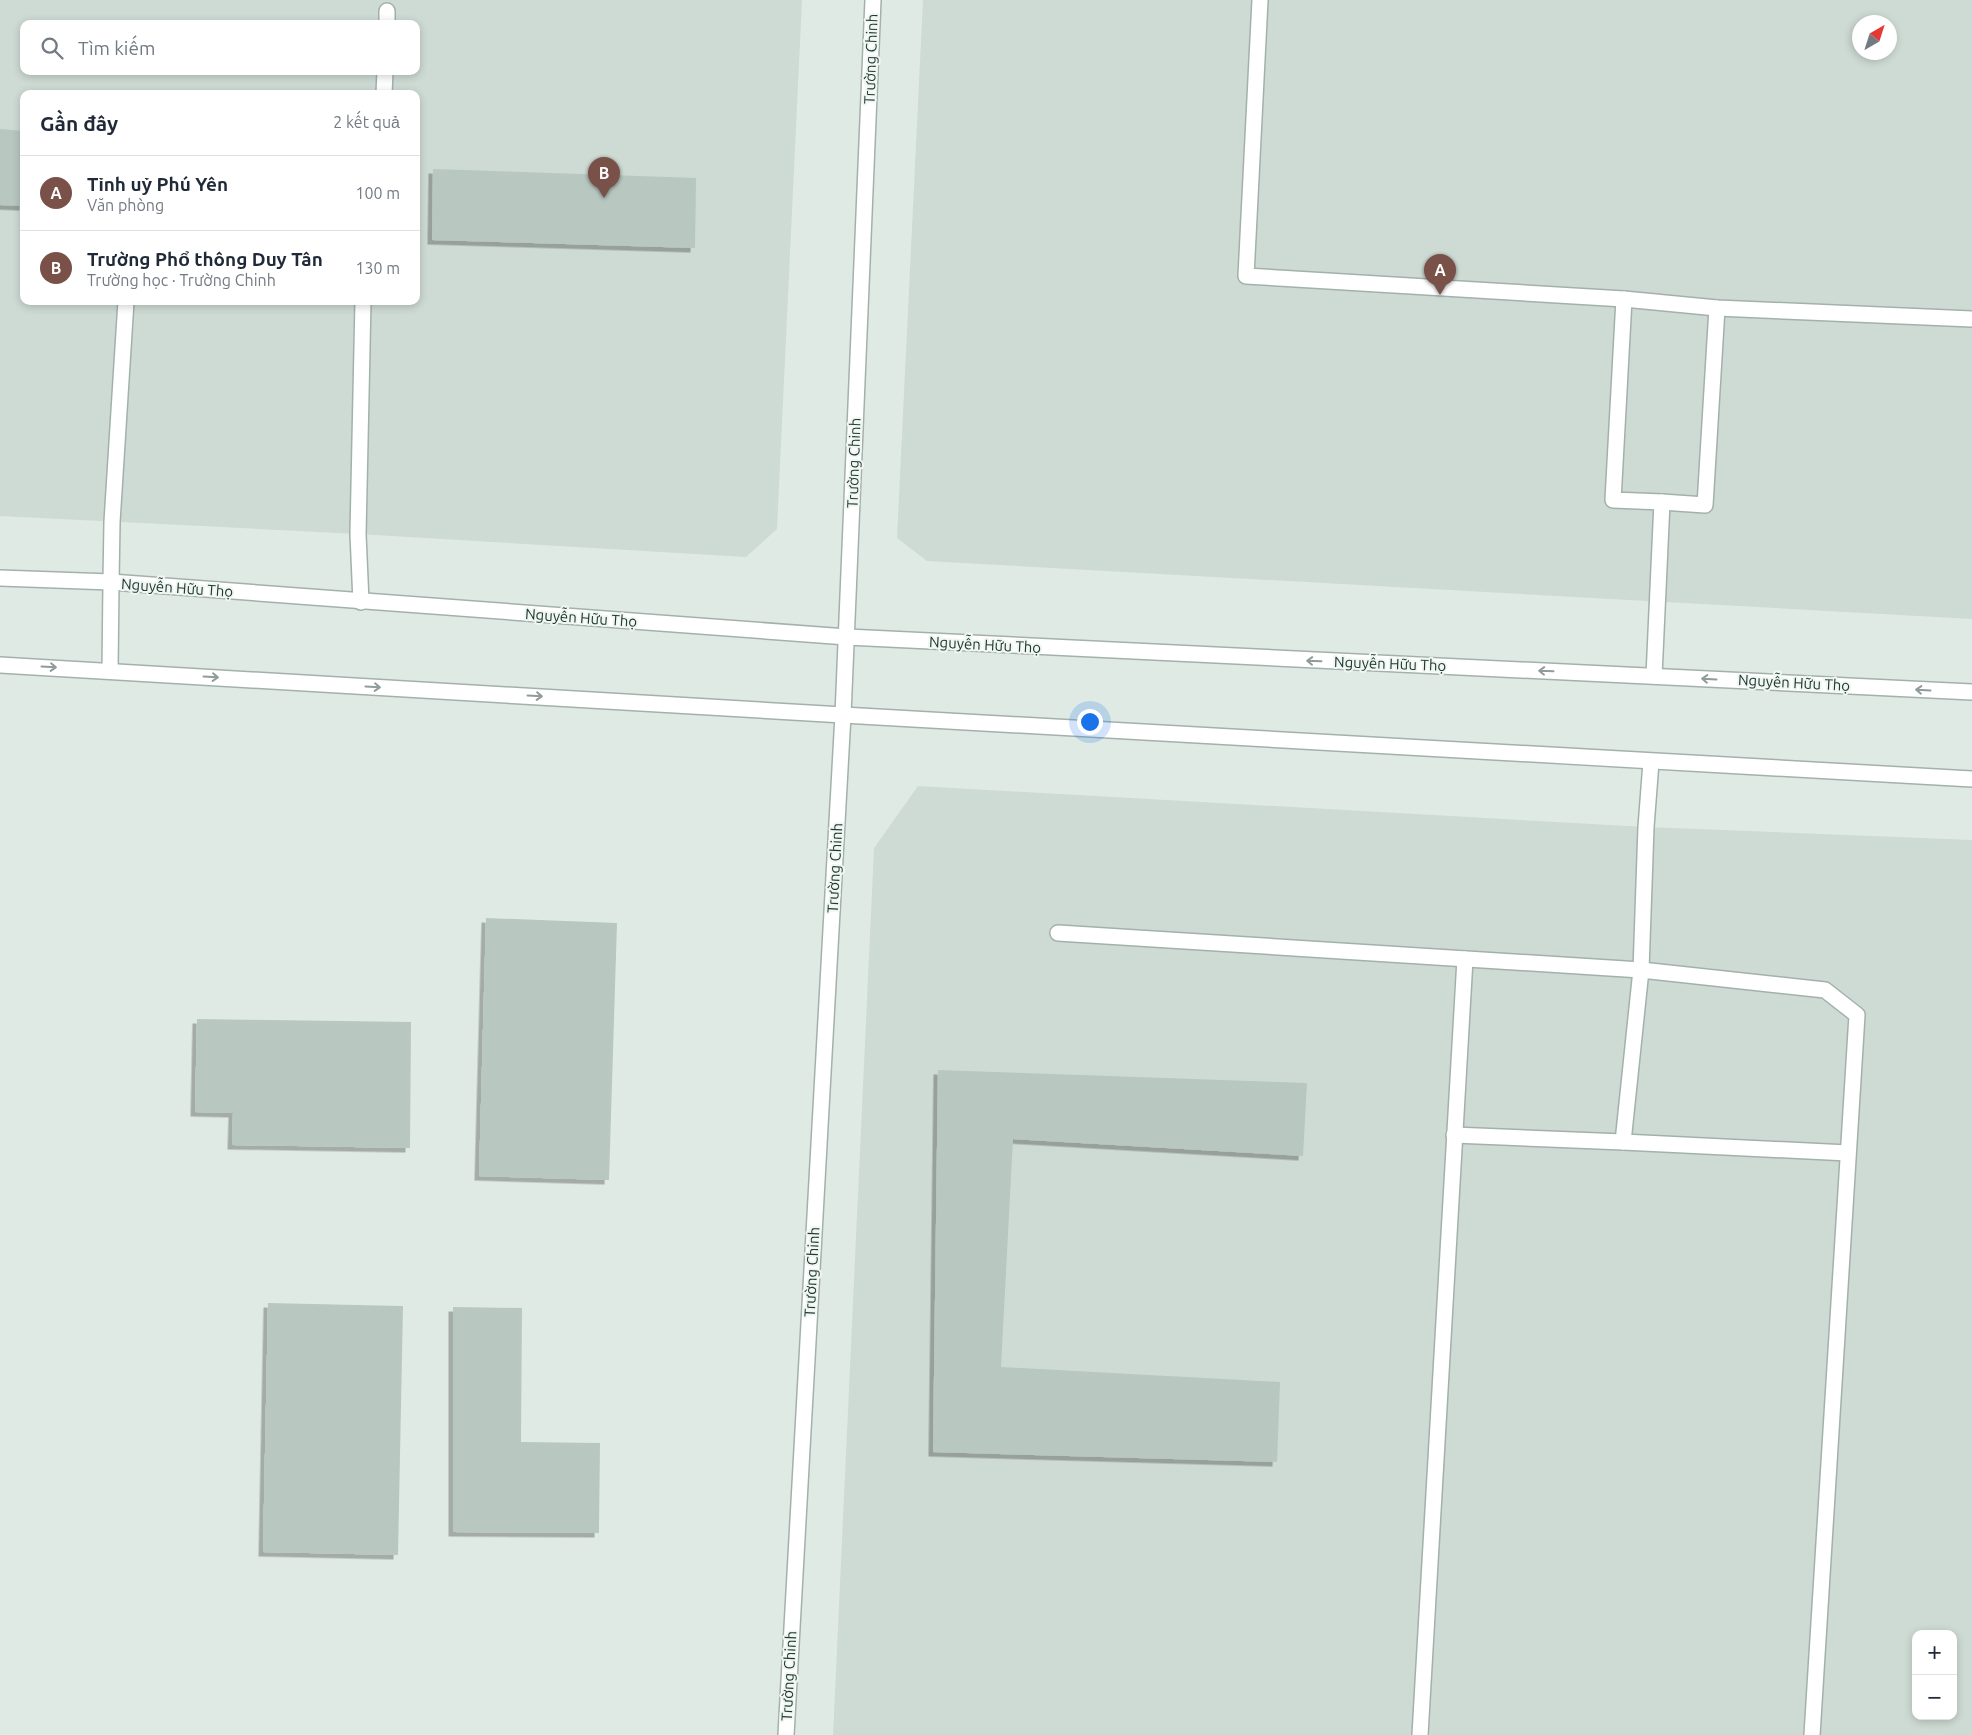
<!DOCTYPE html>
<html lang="vi">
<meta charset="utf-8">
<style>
body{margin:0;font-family:Ubuntu,sans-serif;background:#f2f2f3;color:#1f2937}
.controls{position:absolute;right:15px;bottom:15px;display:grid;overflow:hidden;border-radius:10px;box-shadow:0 2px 8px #0003}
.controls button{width:45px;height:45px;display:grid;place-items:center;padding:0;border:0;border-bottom:1px solid #e0e1e3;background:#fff;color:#1f2937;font:25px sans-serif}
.compass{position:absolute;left:1852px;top:15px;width:45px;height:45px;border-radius:50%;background:#fff;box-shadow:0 2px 8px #0003;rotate:39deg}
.you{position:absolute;left:1089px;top:721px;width:18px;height:18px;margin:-12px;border:4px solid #fff;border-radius:50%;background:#1a73e8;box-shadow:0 0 0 8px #1a73e833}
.badge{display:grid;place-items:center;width:32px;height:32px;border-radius:50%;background:#795149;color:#fff;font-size:16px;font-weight:700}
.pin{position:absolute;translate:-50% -41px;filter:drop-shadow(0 1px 2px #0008)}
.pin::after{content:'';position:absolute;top:26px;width:18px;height:15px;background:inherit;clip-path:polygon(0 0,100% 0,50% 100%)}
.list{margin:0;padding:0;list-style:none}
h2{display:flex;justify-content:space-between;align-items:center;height:65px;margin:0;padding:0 20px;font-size:21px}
h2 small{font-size:16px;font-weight:400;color:#747a83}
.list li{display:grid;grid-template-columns:32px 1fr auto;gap:15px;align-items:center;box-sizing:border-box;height:75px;padding:0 20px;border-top:1px solid #e0e1e3}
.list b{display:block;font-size:19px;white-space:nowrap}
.list p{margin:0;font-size:16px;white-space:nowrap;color:#747a83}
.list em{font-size:16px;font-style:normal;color:#747a83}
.icon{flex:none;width:28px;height:28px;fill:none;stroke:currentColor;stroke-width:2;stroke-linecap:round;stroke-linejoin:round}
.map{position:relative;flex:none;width:1972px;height:1735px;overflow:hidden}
.search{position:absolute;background:#fff;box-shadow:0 2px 8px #0003;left:20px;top:20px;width:400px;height:55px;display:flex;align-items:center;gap:12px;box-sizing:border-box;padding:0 18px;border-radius:10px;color:#747a83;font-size:19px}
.panel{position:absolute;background:#fff;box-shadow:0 2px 8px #0003;left:20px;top:90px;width:400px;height:215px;border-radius:10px}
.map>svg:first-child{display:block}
.built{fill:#cedad4;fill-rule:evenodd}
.building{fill:#b9c7c1;filter:url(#shadow)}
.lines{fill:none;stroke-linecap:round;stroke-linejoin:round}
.service-casing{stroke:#a3b1ac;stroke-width:18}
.tertiary-casing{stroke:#a3b1ac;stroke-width:18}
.service{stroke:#fff;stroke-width:15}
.tertiary{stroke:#fff;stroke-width:15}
.oneway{stroke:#909c99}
.labels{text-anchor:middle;stroke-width:4;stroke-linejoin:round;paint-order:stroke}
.street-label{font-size:15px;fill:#223933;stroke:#f0f7f3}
</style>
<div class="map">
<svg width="1972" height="1735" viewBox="0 0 1972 1735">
<defs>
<filter id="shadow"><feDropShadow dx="-4.5" dy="4.5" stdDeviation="0" flood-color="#0004"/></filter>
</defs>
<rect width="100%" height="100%" fill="#e0eae5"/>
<!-- built -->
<g class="built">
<path d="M0,0H802L777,529L746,557L358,534L0,516ZM24,24H416V71H24ZM24,94H416V301H24Z"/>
<path d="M923,0H1972V619L927,561L897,538ZM1860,22H1890V52H1860Z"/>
<path d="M918,786L1646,827L1972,840V1735H833L874,848ZM1916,1634H1953V1716H1916Z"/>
</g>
<!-- building -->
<g class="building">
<path d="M0,129L24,131V206L0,205Z"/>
<path d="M433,169L696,178L695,248L432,240Z"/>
<path d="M486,918L617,923L609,1180L479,1176Z"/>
<path d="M197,1019L411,1022L410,1148L232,1145L233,1113L195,1112Z"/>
<path d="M938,1070L1307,1083L1303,1156L1013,1139L1001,1367L1280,1382L1277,1462L933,1452Z"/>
<path d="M268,1303L403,1306L398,1555L263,1552Z"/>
<path d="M453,1307L522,1308L521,1442L600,1443L599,1533L453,1532Z"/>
</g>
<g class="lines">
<!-- service casing -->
<g class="service-casing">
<g id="service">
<path d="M1260,0L1246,276L1624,299L1717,308L1972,319"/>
<path d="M387,24V11"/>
<path d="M384,94L385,71"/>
<path d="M1624,299L1613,500L1662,502L1654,676"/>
<path d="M1662,502L1705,505L1717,308"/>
<path d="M111,582L112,522L126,301"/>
<path d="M361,602L358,534L363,301"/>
<path d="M1058,933L1641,970L1646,827L1651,762"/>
<path d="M1454,1135L1623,1142L1641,970L1825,990L1857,1015L1812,1735"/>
<path d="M1623,1142L1848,1153"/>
<path d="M1420,1735L1465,959"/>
</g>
</g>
<!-- tertiary casing -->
<g class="tertiary-casing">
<g id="tertiary">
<path d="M0,578L111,582L847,637L1972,692"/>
<path d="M0,665L843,715L1972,779"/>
<path d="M110,671L111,582"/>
<path d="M786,1735L843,715L873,0"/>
</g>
</g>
<!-- service -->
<use href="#service" class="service"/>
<!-- tertiary -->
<use href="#tertiary" class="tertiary"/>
</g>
<!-- one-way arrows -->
<defs><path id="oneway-shaft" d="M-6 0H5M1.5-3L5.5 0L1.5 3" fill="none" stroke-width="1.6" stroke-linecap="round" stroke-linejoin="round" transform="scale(1.25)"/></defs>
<g class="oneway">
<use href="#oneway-shaft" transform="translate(1314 661) rotate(-178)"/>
<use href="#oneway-shaft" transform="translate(49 667) rotate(3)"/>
<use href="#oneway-shaft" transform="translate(1546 671) rotate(-178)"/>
<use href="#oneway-shaft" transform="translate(211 677) rotate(3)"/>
<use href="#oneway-shaft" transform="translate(1709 679) rotate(-177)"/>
<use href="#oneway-shaft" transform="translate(373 687) rotate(3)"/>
<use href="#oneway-shaft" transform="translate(1923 690) rotate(-177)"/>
<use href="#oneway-shaft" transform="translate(535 696) rotate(3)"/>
</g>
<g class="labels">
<!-- street labels -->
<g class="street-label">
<text transform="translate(871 59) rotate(-88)" y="5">Trường Chinh</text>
<text transform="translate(854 463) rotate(-88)" y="5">Trường Chinh</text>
<text transform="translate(177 588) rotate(4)" y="5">Nguyễn Hữu Thọ</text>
<text transform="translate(581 618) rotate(4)" y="5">Nguyễn Hữu Thọ</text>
<text transform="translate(985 645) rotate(3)" y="5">Nguyễn Hữu Thọ</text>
<text transform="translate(1390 664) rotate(2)" y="5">Nguyễn Hữu Thọ</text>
<text transform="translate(1794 683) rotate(3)" y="5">Nguyễn Hữu Thọ</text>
<text transform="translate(835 868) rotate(-87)" y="5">Trường Chinh</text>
<text transform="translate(812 1272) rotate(-87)" y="5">Trường Chinh</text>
<text transform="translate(789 1676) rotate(-87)" y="5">Trường Chinh</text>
</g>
</g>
</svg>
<div class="controls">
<button>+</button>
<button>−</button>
</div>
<svg class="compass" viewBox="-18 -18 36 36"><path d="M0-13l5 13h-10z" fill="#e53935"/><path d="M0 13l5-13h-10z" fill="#747a83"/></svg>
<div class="you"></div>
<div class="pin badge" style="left:1440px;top:295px">A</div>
<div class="pin badge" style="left:604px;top:198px">B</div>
<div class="search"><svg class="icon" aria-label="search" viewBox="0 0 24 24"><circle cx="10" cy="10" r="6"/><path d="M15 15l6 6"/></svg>Tìm kiếm</div>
<section class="panel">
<h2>Gần đây<small>2 kết quả</small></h2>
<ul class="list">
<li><span class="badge">A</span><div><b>Tỉnh uỷ Phú Yên</b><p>Văn phòng</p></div><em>100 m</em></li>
<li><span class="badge">B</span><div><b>Trường Phổ thông Duy Tân</b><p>Trường học · Trường Chinh</p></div><em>130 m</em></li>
</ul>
</section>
</div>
